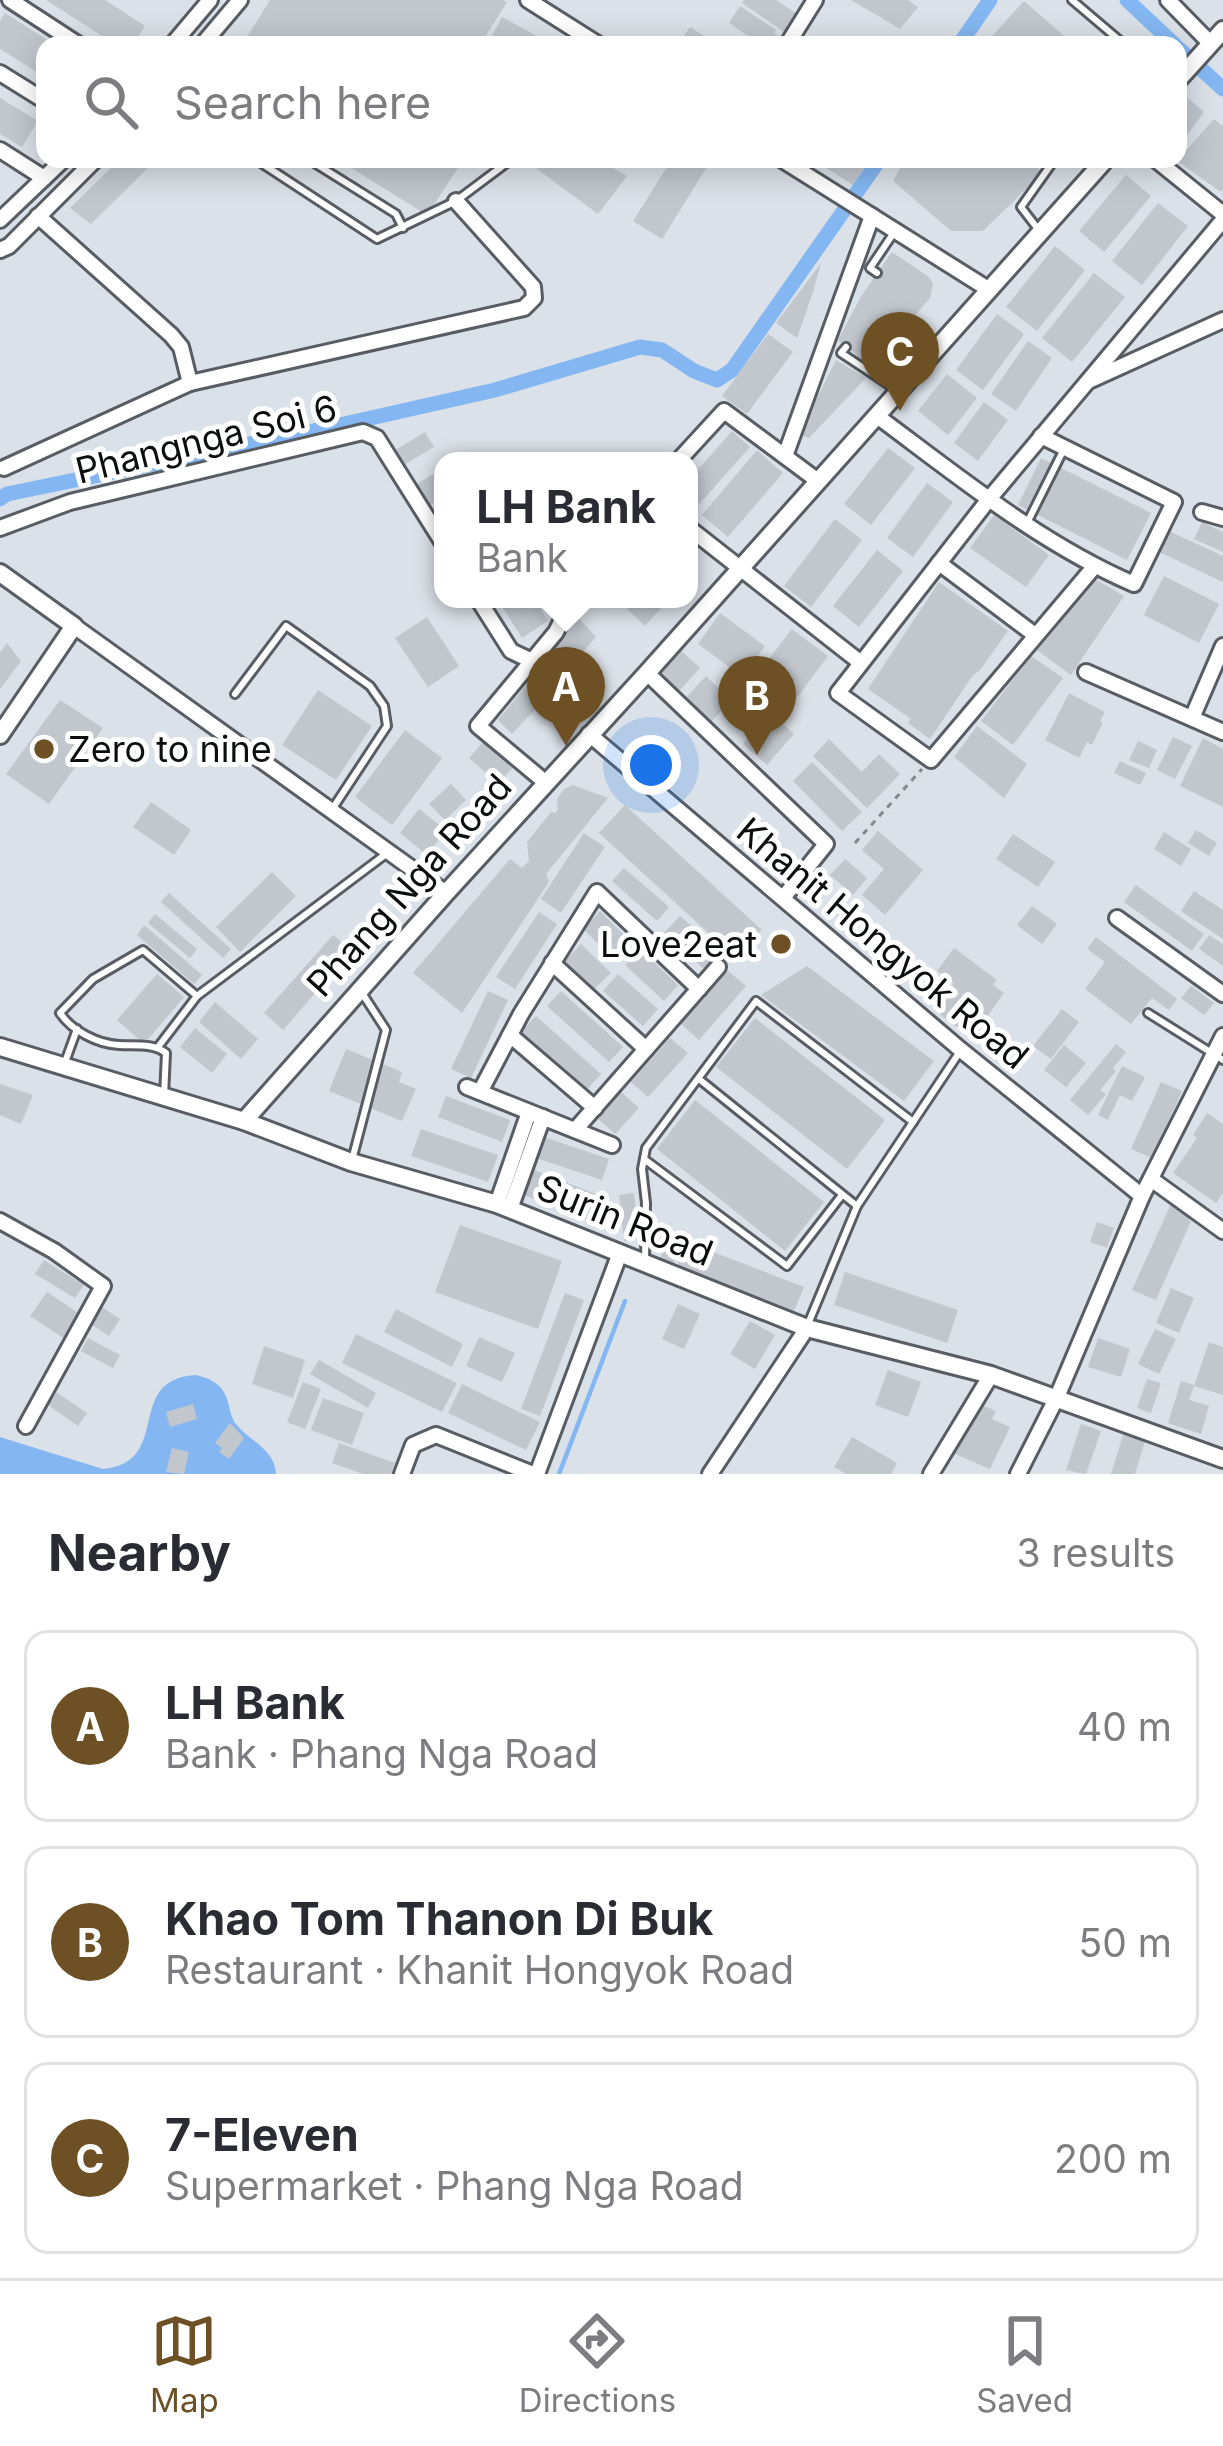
<!DOCTYPE html>
<meta charset="utf-8">
<style>
body{margin:0;font-family:Inter,sans-serif;background:#f2f2f3;color:#2b2b33}
.you{position:absolute;left:651px;top:765px;width:42px;height:42px;margin:-30px;border:9px solid #fff;border-radius:50%;background:#1a73e8;box-shadow:0 0 0 18px #1a73e833}
.badge{display:grid;place-items:center;width:78px;height:78px;border-radius:50%;background:#6d5023;color:#fff;font-size:39px;font-weight:700}
.pin{position:absolute;translate:-50% -99px;filter:drop-shadow(0 3px 6px #0008)}
.pin::after{content:'';position:absolute;top:63px;width:42px;height:36px;background:inherit;clip-path:polygon(0 0,100% 0,50% 100%)}
.popup{position:absolute;left:434px;top:452px;width:264px;height:156px;box-sizing:border-box;display:grid;place-content:center;border-radius:24px;background:#fff;filter:drop-shadow(0 3px 9px #0005);font-size:39px;white-space:nowrap;color:#7c7c81}
.popup b{font-size:45px;color:#2b2b33}
.popup::after{content:'';position:absolute;left:50%;top:100%;margin-left:-24px;border:24px solid transparent;border-top-color:#fff}
.list{margin:0;padding:0;list-style:none}
h2{display:flex;justify-content:space-between;align-items:center;height:156px;margin:0;padding:0 48px;font-size:51px}
h2 small{font-size:39px;font-weight:400;color:#7c7c81}
.list li{display:grid;grid-template-columns:78px 1fr auto;gap:36px;align-items:center;box-sizing:border-box;height:192px;margin:0 24px 24px;padding:0 24px;border:3px solid #e1e1e2;border-radius:24px}
.list b{display:block;font-size:45px;white-space:nowrap}
.list p{margin:0;font-size:39px;white-space:nowrap;color:#7c7c81}
.list em{font-size:39px;font-style:normal;color:#7c7c81}
.icon{flex:none;width:66px;height:66px;fill:none;stroke:currentColor;stroke-width:2;stroke-linecap:round;stroke-linejoin:round}
.map{position:relative;flex:none;width:1223px;height:1474px;overflow:hidden}
.search{position:absolute;background:#fff;box-shadow:0 6px 30px #0003;left:36px;right:36px;top:36px;height:132px;display:flex;align-items:center;gap:30px;box-sizing:border-box;padding:0 42px;border-radius:24px;color:#7c7c81;font-size:45px}
.sheet{height:804px;background:#fff}
nav{display:flex;justify-content:space-around;align-items:center;box-sizing:border-box;height:168px;border-top:3px solid #e1e1e2;background:#fff;font-size:33px;color:#7c7c81}
nav a{display:grid;justify-items:center;gap:6px}
nav .on{color:#6d5023}
.map>svg:first-child{display:block}
.water{fill:#84b7f2}
.lines{fill:none;stroke-linecap:round;stroke-linejoin:round}
.stream{stroke:#84b7f2;stroke-width:4.5}
.canal{stroke:#84b7f2;stroke-width:15}
.building{fill:#c2c7ce}
.service-casing{stroke:#585d63;stroke-width:12}
.minor-casing{stroke:#585d63;stroke-width:20}
.tertiary-casing{stroke:#585d63;stroke-width:22}
.path{stroke:#84888d;stroke-width:3;stroke-dasharray:6 6;stroke-linecap:butt}
.service{stroke:#fff;stroke-width:6}
.minor{stroke:#fff;stroke-width:14}
.tertiary{stroke:#fff;stroke-width:16}
.poi-dot{fill:#6d5023;stroke:#fff;stroke-width:4.5}
.labels{text-anchor:middle;stroke-width:10;stroke-linejoin:round;paint-order:stroke}
.street-label{font-size:36px;fill:#0b0d0f;stroke:#fff}
.poi-label{font-size:36px;fill:#0b0d0f;stroke:#fff;text-anchor:start}
</style>
<div class="map">
<svg width="1223" height="1474" viewBox="0 0 1223 1474">
<rect width="100%" height="100%" fill="#dbe1e8"/>
<!-- water -->
<path class="water" d="M195,1375C205,1377 214,1380 221,1388C230,1398 228,1412 235,1423C249,1441 275,1449 276,1474H0V1437L103,1469C174,1462 123,1380 195,1375Z"/>
<g class="lines">
<!-- stream -->
<path class="stream" d="M559,1474L625,1301"/>
<!-- canal -->
<g class="canal">
<path d="M1127,0L1175,45"/>
<path d="M959,45L990,0"/>
<path d="M1178,48L1223,89"/>
<path d="M0,499L7,494L313,431L495,390L640,347L662,350L694,371L717,380L732,370L880,159"/>
</g>
</g>
<!-- building -->
<g class="building">
<path d="M46,0H105L145,26L133,45H116Z"/>
<path d="M270,0H503L507,2L480,45H242Z"/>
<path d="M744,0H776L796,13L784,32L742,3Z"/>
<path d="M851,0H908L918,7L900,29Z"/>
<path d="M1024,1L1074,45H984Z"/>
<path d="M740,6L776,30L774,33L783,39L779,45H761L729,23Z"/>
<path d="M5,13L55,45H45V77L0,49V21Z"/>
<path d="M502,17L553,45H487Z"/>
<path d="M690,27L706,37L703,41L709,45H678Z"/>
<path d="M1181,92L1204,112L1178,147V96Z"/>
<path d="M0,98L38,121L22,147L0,134Z"/>
<path d="M1214,119L1223,126V189L1221,192L1177,161Z"/>
<path d="M120,159H142L151,165L91,224L70,208Z"/>
<path d="M337,159H464L427,215Z"/>
<path d="M537,159H597L627,176L598,214L533,166Z"/>
<path d="M672,159H712L662,239L633,221Z"/>
<path d="M812,159H870L853,185Z"/>
<path d="M905,159H1038L1039,176L983,231H951L893,181Z"/>
<path d="M1126,175L1151,196L1104,252L1079,231Z"/>
<path d="M1158,203L1188,226L1142,285L1112,261Z"/>
<path d="M1055,246L1085,270L1037,331L1006,307Z"/>
<path d="M892,252L929,277L933,284L930,298L897,336L888,342L870,366L838,340L862,295Z"/>
<path d="M821,263L813,292L797,338L776,323Z"/>
<path d="M1094,273L1125,297L1072,362L1042,338Z"/>
<path d="M997,314L1024,334L983,390L956,370Z"/>
<path d="M768,334L793,352L747,414L722,396Z"/>
<path d="M1028,341L1052,358L1016,411L991,394Z"/>
<path d="M836,360L866,378L809,438L799,434Z"/>
<path d="M947,374L977,398L948,435L918,411Z"/>
<path d="M984,402L1008,420L978,461L954,443Z"/>
<path d="M732,431L750,447L693,511L689,508V480Z"/>
<path d="M425,432L434,447L401,467L392,452Z"/>
<path d="M888,448L915,468L871,525L844,504Z"/>
<path d="M757,450L783,473L728,537L702,515Z"/>
<path d="M1041,458L1151,513L1127,560L1018,505Z"/>
<path d="M443,468V497L428,506L415,485Z"/>
<path d="M927,483L953,502L913,557L887,538Z"/>
<path d="M994,515L1049,555L1026,587L970,548Z"/>
<path d="M835,519L862,540L811,607L784,586Z"/>
<path d="M1202,522L1223,532V552L1194,539Z"/>
<path d="M1169,531L1223,556V582L1159,552Z"/>
<path d="M877,550L903,571L859,627L833,606Z"/>
<path d="M1088,575L1124,596L1071,675L1037,650Z"/>
<path d="M1164,576L1219,604L1199,643L1144,615Z"/>
<path d="M939,582L1008,631L980,670L973,675L930,739L908,723L911,719L868,689Z"/>
<path d="M518,599H534L548,621L522,638L503,608Z"/>
<path d="M632,599H669L645,626L625,607Z"/>
<path d="M720,613L765,646L743,677L698,644Z"/>
<path d="M577,616L596,637L555,683L534,665Z"/>
<path d="M427,617L459,666L428,687L395,638Z"/>
<path d="M792,629L828,656L784,715L747,687Z"/>
<path d="M7,643L21,661L0,689V653Z"/>
<path d="M679,649L700,668L679,691L658,672Z"/>
<path d="M1031,656L1063,678L1013,745L981,721Z"/>
<path d="M706,676L731,700L710,723L684,700Z"/>
<path d="M528,683L545,699L512,734L498,720Z"/>
<path d="M318,690L372,726L336,780L282,745Z"/>
<path d="M1069,693L1105,712L1100,721L1103,722L1092,745L1087,742L1079,758L1045,740Z"/>
<path d="M60,700L103,728L49,804L6,774Z"/>
<path d="M770,712L794,734L767,765L743,744Z"/>
<path d="M977,726L1027,764L1004,798L954,757Z"/>
<path d="M405,730L442,758L392,825L355,797Z"/>
<path d="M1173,737L1192,746L1175,779L1157,770Z"/>
<path d="M1203,738L1223,749V807L1180,786Z"/>
<path d="M829,739L862,772L879,754L900,774L867,808L813,756Z"/>
<path d="M484,741L513,767L498,784L469,758Z"/>
<path d="M1138,741L1157,750L1149,768L1129,760Z"/>
<path d="M1120,761L1146,773L1140,785L1114,773Z"/>
<path d="M812,762L862,812L842,831L793,781Z"/>
<path d="M451,784L466,800L445,820L429,804Z"/>
<path d="M573,785L608,798L546,874L549,882L462,1013L413,973L510,859L522,868L529,861L527,842L551,812L555,813L558,809L557,799L564,789Z"/>
<path d="M151,802L191,830L174,855L133,827Z"/>
<path d="M625,805L762,930L736,958L599,833Z"/>
<path d="M419,809L446,830L427,855L400,833Z"/>
<path d="M1196,830L1217,843L1209,856L1188,843Z"/>
<path d="M878,831L923,870L885,915L862,895L884,869L862,850Z"/>
<path d="M1164,832L1191,849L1181,866L1154,849Z"/>
<path d="M584,833L605,847L561,913L541,899Z"/>
<path d="M1013,834L1055,862L1038,887L996,859Z"/>
<path d="M845,859L867,878L853,895L830,875Z"/>
<path d="M624,868L669,907L657,921L612,881Z"/>
<path d="M272,872L296,896L240,952L216,927Z"/>
<path d="M1136,885L1204,934L1192,951L1124,902Z"/>
<path d="M1194,891L1223,910V939L1181,911Z"/>
<path d="M169,893L231,949L223,958L161,902Z"/>
<path d="M1032,906L1057,924L1042,944L1017,925Z"/>
<path d="M600,911L631,942L614,959L583,929Z"/>
<path d="M539,912L557,924L515,989L496,977Z"/>
<path d="M155,914L197,949L190,958L148,923Z"/>
<path d="M680,916L720,952L704,969L664,933Z"/>
<path d="M144,925L202,975L194,984L137,935Z"/>
<path d="M780,930L795,942L783,957L767,945Z"/>
<path d="M333,935L352,951L283,1030L264,1013Z"/>
<path d="M1209,935L1223,944V966L1199,949Z"/>
<path d="M1096,937L1177,999L1169,1010L1152,998L1131,1024L1085,989L1105,962L1087,949Z"/>
<path d="M581,944L611,973L594,989L565,961Z"/>
<path d="M954,948L997,980L993,985L1004,993L972,1038L934,1010L954,983L937,971Z"/>
<path d="M640,949L678,985L664,1001L625,965Z"/>
<path d="M807,966L934,1061L904,1101L761,995Z"/>
<path d="M727,970L746,986L699,1040L680,1023Z"/>
<path d="M157,974L184,997L144,1044L117,1020Z"/>
<path d="M618,974L658,1009L643,1026L603,991Z"/>
<path d="M1191,986L1214,1003L1204,1015L1181,998Z"/>
<path d="M488,991L508,1000L471,1078L451,1069Z"/>
<path d="M561,991L623,1047L609,1062L547,1006Z"/>
<path d="M215,1002L258,1039L241,1059L199,1022Z"/>
<path d="M1062,1009L1079,1022L1051,1059L1033,1046Z"/>
<path d="M536,1016L601,1074L584,1093L519,1034Z"/>
<path d="M755,1018L885,1120L847,1169L716,1067Z"/>
<path d="M195,1028L227,1054L212,1073L180,1047Z"/>
<path d="M670,1038L688,1053L648,1097L631,1082Z"/>
<path d="M1116,1044L1126,1052L1113,1068L1116,1071L1100,1090L1106,1094L1088,1115L1070,1100Z"/>
<path d="M1064,1045L1086,1063L1066,1087L1044,1070Z"/>
<path d="M346,1049L402,1072L399,1082L416,1089L402,1121L329,1091Z"/>
<path d="M1122,1066L1145,1077L1132,1101L1120,1095L1108,1120L1098,1115Z"/>
<path d="M1161,1082L1182,1091L1152,1158L1131,1149Z"/>
<path d="M0,1084L33,1095L21,1124L0,1115Z"/>
<path d="M621,1092L639,1108L615,1134L597,1118Z"/>
<path d="M446,1096L510,1120L502,1142L438,1117Z"/>
<path d="M695,1100L824,1202L785,1251L657,1149Z"/>
<path d="M1207,1113L1223,1124V1193L1216,1203L1173,1173L1197,1138L1193,1135Z"/>
<path d="M421,1129L498,1155L488,1182L411,1156Z"/>
<path d="M544,1137L609,1159L602,1180L536,1158Z"/>
<path d="M529,1168L604,1197L594,1223L519,1193Z"/>
<path d="M634,1193L639,1239L624,1241L619,1195Z"/>
<path d="M1171,1204L1192,1213L1188,1220L1191,1221L1156,1300L1132,1290Z"/>
<path d="M1097,1222L1114,1228L1107,1248L1090,1242Z"/>
<path d="M460,1225L562,1261L538,1329L435,1292Z"/>
<path d="M670,1233L684,1239L672,1267L659,1261Z"/>
<path d="M687,1242L804,1287L794,1311L678,1265Z"/>
<path d="M44,1260L84,1285L75,1298L35,1274Z"/>
<path d="M845,1272L958,1310L947,1343L834,1305Z"/>
<path d="M1171,1288L1194,1298L1179,1333L1156,1323Z"/>
<path d="M47,1292L81,1315L65,1339L30,1316Z"/>
<path d="M565,1293L584,1300L540,1416L521,1409Z"/>
<path d="M678,1304L700,1314L684,1349L662,1339Z"/>
<path d="M99,1305L120,1319L109,1336L88,1322Z"/>
<path d="M396,1309L463,1344L452,1367L384,1332Z"/>
<path d="M750,1321L775,1335L755,1369L730,1354Z"/>
<path d="M1155,1329L1176,1339L1159,1374L1138,1364Z"/>
<path d="M356,1334L457,1383L442,1412L342,1363Z"/>
<path d="M479,1337L515,1353L502,1382L466,1366Z"/>
<path d="M88,1338L120,1355L113,1368L81,1351Z"/>
<path d="M1098,1338L1130,1349L1121,1377L1088,1367Z"/>
<path d="M1209,1342L1223,1347V1395L1194,1386Z"/>
<path d="M264,1346L305,1360L293,1398L252,1384Z"/>
<path d="M319,1360L376,1393L368,1408L310,1374Z"/>
<path d="M888,1370L921,1382L908,1417L875,1405Z"/>
<path d="M1147,1379L1161,1383L1151,1413L1137,1408Z"/>
<path d="M1181,1381L1194,1385L1189,1400L1209,1406L1201,1434L1168,1423Z"/>
<path d="M303,1382L321,1389L305,1429L287,1422Z"/>
<path d="M462,1384L540,1422L526,1450L448,1413Z"/>
<path d="M56,1392L87,1413L78,1426L48,1405Z"/>
<path d="M323,1398L364,1413L352,1445L311,1430Z"/>
<path d="M977,1403L996,1411L992,1419L1010,1427L990,1469L955,1454Z"/>
<path d="M193,1404L197,1419L170,1427L166,1412Z"/>
<path d="M230,1423L244,1438L229,1459L219,1452L222,1448L215,1443Z"/>
<path d="M1081,1424L1101,1431L1086,1474L1066,1470Z"/>
<path d="M1123,1435L1145,1441L1135,1474H1111Z"/>
<path d="M852,1437L897,1463L891,1474H846L834,1467Z"/>
<path d="M339,1443L395,1463L391,1474H363L332,1463Z"/>
<path d="M172,1448L189,1452L184,1474L166,1472Z"/>
</g>
<g class="lines">
<!-- service casing -->
<g class="service-casing">
<g id="service">
<path d="M1072,0L1125,45"/>
<path d="M255,159L377,239L456,201L512,159"/>
<path d="M308,159L396,214L403,228"/>
<path d="M1038,229L1021,207L1055,159"/>
<path d="M877,273L870,268L893,234"/>
<path d="M846,347L841,353L897,390"/>
<path d="M1027,523L1063,451"/>
<path d="M235,694L286,626L370,686L384,706L387,726L333,808"/>
<path d="M1148,1013L1223,1060"/>
<path d="M158,1047L197,996"/>
<path d="M64,1065L77,1029"/>
<path d="M699,1079L857,1206"/>
<path d="M164,1096L166,1053C153,1043 135,1046 119,1045C98,1044 72,1031 60,1013L93,979L143,950L197,996L386,854"/>
<path d="M644,1159L787,1266L842,1195"/>
<path d="M352,1160L386,1030L362,993"/>
<path d="M645,1260L646,1203L642,1169L646,1148L756,1001L913,1122"/>
<path d="M808,1324L857,1206L959,1053"/>
</g>
</g>
<!-- minor casing -->
<g class="minor-casing">
<g id="minor">
<path d="M10,0L79,45"/>
<path d="M528,0L599,45"/>
<path d="M1168,0L1211,44"/>
<path d="M172,45L210,0"/>
<path d="M202,45L240,0"/>
<path d="M787,45L815,0"/>
<path d="M0,73L45,101"/>
<path d="M0,150L44,178"/>
<path d="M781,159L988,289"/>
<path d="M1155,159L1223,214"/>
<path d="M38,216L171,335L181,347L190,383"/>
<path d="M0,220L64,159"/>
<path d="M0,250L9,246L96,159"/>
<path d="M1091,380L1223,320"/>
<path d="M877,416C959,477 1041,544 1134,584L1174,502L1041,436"/>
<path d="M785,456L872,216"/>
<path d="M678,461L724,411L818,481"/>
<path d="M4,468L190,383L524,308L534,298L533,287L456,201"/>
<path d="M1202,512L1223,518"/>
<path d="M0,528L70,502L363,432L377,438L443,543"/>
<path d="M689,528L861,663"/>
<path d="M939,563L1035,635"/>
<path d="M1094,567L931,760L838,693L989,499L1223,220"/>
<path d="M478,599L511,651L532,661"/>
<path d="M74,626L446,893"/>
<path d="M1086,672L1223,732"/>
<path d="M647,673L826,844L783,898"/>
<path d="M1192,718L1223,646"/>
<path d="M589,734L961,1050L1142,1196"/>
<path d="M545,782L478,726L556,632L572,599"/>
<path d="M1117,918L1223,994"/>
<path d="M552,963L646,1049"/>
<path d="M510,1035L595,1108"/>
<path d="M467,1087L612,1145"/>
<path d="M480,1092L521,1014L597,892L699,989"/>
<path d="M575,1130L718,967"/>
<path d="M1151,1179L1223,1231"/>
<path d="M497,1204L529,1112"/>
<path d="M510,1209L543,1117"/>
<path d="M0,1221L54,1251L103,1286L26,1426"/>
<path d="M402,1474L413,1445L436,1435L533,1474"/>
<path d="M537,1474L620,1253"/>
<path d="M710,1474L807,1328"/>
<path d="M931,1474L991,1375"/>
<path d="M1018,1474L1057,1397L1142,1196L1223,1036"/>
</g>
</g>
<!-- tertiary casing -->
<g class="tertiary-casing">
<g id="tertiary">
<path d="M1178,80L1223,30"/>
<path d="M0,573L74,626L0,735"/>
<path d="M0,1047L244,1121L351,1162L497,1204L807,1328L991,1375L1223,1459"/>
<path d="M244,1121L446,893L647,673L1106,159"/>
</g>
</g>
<!-- path -->
<path class="path" d="M855,843L922,769"/>
<!-- service -->
<use href="#service" class="service"/>
<!-- minor -->
<use href="#minor" class="minor"/>
<!-- tertiary -->
<use href="#tertiary" class="tertiary"/>
</g>
<!-- markers -->
<g class="poi-dot">
<circle cx="44" cy="749" r="12"/>
<circle cx="781" cy="944" r="12"/>
</g>
<g class="labels">
<!-- street labels -->
<g class="street-label">
<text transform="translate(206 439) rotate(-14)" y="13">Phangnga Soi 6</text>
<text transform="translate(409 885) rotate(-48)" y="13">Phang Nga Road</text>
<text transform="translate(883 943) rotate(40)" y="13">Khanit Hongyok Road</text>
<text transform="translate(625 1220) rotate(22)" y="13">Surin Road</text>
</g>
<!-- poi labels -->
<g class="poi-label">
<text x="68" y="762">Zero to nine</text>
<text x="757" y="957" text-anchor="end">Love2eat</text>
</g>
</g>
</svg>
<div class="you"></div>
<div class="pin badge" style="left:566px;top:746px">A</div>
<div class="popup"><b>LH Bank</b>Bank</div>
<div class="pin badge" style="left:757px;top:755px">B</div>
<div class="pin badge" style="left:900px;top:411px">C</div>
<div class="search"><svg class="icon" aria-label="search" viewBox="0 0 24 24"><circle cx="10" cy="10" r="6"/><path d="M15 15l6 6"/></svg>Search here</div>
</div>
<section class="sheet">
<h2>Nearby<small>3 results</small></h2>
<ul class="list">
<li><span class="badge">A</span><div><b>LH Bank</b><p>Bank · Phang Nga Road</p></div><em>40 m</em></li>
<li><span class="badge">B</span><div><b>Khao Tom Thanon Di Buk</b><p>Restaurant · Khanit Hongyok Road</p></div><em>50 m</em></li>
<li><span class="badge">C</span><div><b>7-Eleven</b><p>Supermarket · Phang Nga Road</p></div><em>200 m</em></li>
</ul>
</section>
<nav>
<a class="on"><svg class="icon" aria-label="map" viewBox="0 0 24 24"><path d="M3 6l6-2 6 2 6-2v14l-6 2-6-2-6 2zM9 4v14M15 6v14"/></svg>Map</a>
<a><svg class="icon" aria-label="directions" viewBox="0 0 24 24"><path d="M12 3l9 9-9 9-9-9zM9 14v-3h6M13 9l2 2-2 2"/></svg>Directions</a>
<a><svg class="icon" aria-label="saved" viewBox="0 0 24 24"><path d="M7 4h10v16l-5-4-5 4z"/></svg>Saved</a>
</nav>
